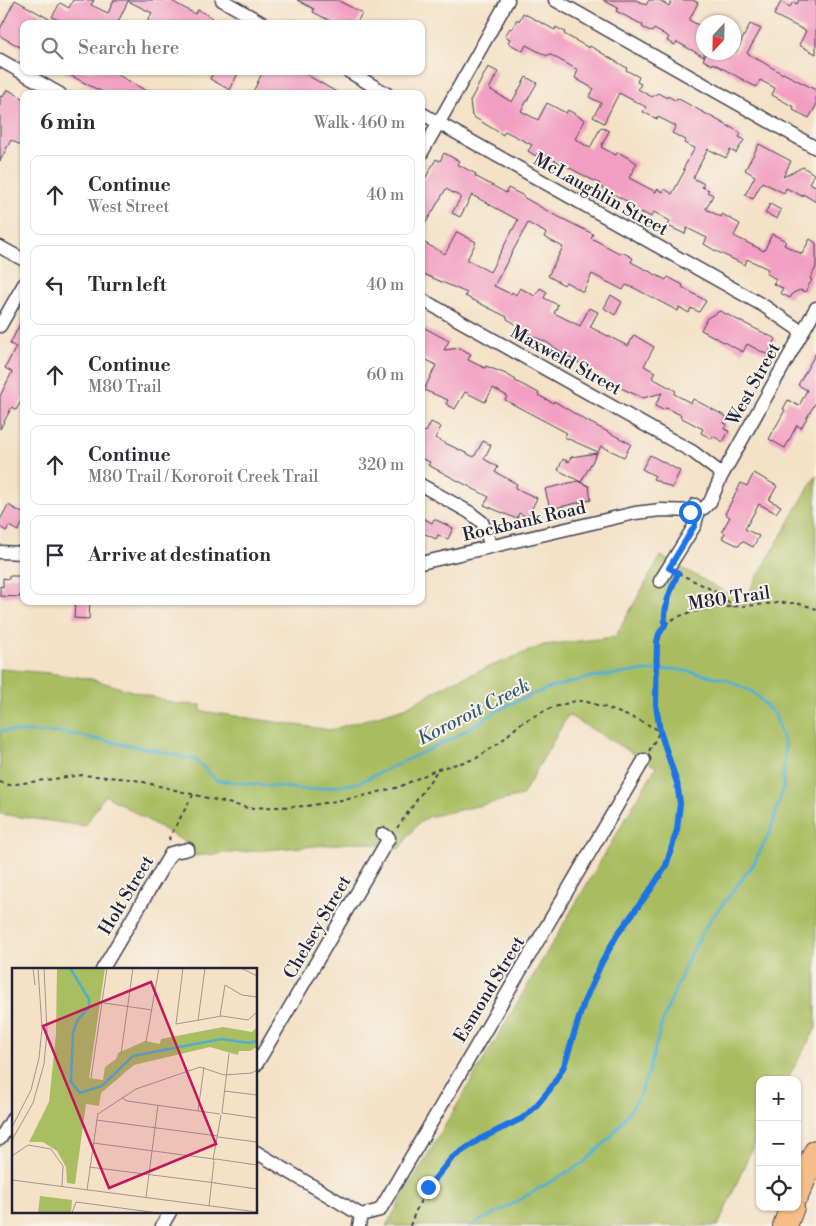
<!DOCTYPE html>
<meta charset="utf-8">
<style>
body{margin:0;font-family:"Libre Bodoni",serif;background:#f2f2f3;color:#2b2b33}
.controls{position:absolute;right:15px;bottom:15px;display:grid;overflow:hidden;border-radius:10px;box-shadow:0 1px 4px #0004}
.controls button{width:45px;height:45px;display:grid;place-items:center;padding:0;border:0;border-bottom:1px solid #e1e1e2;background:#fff;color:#2b2b33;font:25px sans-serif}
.compass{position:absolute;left:696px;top:15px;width:45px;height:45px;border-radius:50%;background:#fff;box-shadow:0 1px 4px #0004;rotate:202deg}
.stop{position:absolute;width:15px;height:15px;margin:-11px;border:4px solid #1a73e8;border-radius:50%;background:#fff}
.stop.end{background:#1a73e8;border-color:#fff;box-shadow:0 1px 5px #0008}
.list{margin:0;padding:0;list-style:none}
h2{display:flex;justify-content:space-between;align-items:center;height:65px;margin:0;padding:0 20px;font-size:21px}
h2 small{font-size:16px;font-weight:400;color:#7c7c81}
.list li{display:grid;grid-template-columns:32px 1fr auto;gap:15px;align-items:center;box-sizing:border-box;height:80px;margin:0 10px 10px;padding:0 10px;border:1px solid #e1e1e2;border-radius:10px}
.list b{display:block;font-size:19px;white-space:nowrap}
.list p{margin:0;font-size:16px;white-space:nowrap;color:#7c7c81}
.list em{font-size:16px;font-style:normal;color:#7c7c81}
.icon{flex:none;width:28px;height:28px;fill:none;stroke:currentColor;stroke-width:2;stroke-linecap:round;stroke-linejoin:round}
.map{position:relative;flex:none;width:816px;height:1226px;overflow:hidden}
.search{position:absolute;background:#fff;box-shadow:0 1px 4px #0004;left:20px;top:20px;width:405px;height:55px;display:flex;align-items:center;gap:12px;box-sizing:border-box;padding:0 18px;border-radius:10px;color:#7c7c81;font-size:19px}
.panel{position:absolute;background:#fff;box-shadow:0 1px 4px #0004;left:20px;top:90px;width:405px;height:515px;border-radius:10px}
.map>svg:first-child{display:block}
.green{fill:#a9bd61;stroke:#66704e}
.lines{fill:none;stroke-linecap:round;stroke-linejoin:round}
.stream{stroke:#4fb0ce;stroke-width:3}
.building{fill:#f29ec1}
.street-casing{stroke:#423f50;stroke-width:15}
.highway-casing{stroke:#423f50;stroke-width:26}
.path{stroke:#423f50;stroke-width:2;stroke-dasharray:4 4;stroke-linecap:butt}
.street{stroke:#fff;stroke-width:12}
.highway{stroke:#f7bd88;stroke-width:24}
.route{stroke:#1a73e8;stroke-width:6}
.labels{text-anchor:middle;stroke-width:4;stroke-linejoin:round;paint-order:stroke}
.street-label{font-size:18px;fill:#22223b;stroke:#f7f3e8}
.water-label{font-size:19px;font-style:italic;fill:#345b76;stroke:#f7f3e8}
.inset-river{fill:none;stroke:#4fb0ce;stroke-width:2.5}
.inset-road{fill:none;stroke:#a0958e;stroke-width:1}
.view{fill:#c2185b;fill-opacity:0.15;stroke:#c2185b;stroke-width:2.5}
.inset-edge{fill:none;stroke:#22223b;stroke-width:2.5}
</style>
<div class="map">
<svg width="816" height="1226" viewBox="0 0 816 1226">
<rect width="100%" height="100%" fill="#f7f3e8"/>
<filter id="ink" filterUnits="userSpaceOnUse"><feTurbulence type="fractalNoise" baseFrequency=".02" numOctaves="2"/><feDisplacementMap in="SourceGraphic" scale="10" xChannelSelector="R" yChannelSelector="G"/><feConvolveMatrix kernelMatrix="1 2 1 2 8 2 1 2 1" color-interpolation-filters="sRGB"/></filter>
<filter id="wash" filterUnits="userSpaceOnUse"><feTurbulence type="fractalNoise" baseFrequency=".0096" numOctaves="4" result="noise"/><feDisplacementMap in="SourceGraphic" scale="20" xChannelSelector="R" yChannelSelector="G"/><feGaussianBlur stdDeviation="1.12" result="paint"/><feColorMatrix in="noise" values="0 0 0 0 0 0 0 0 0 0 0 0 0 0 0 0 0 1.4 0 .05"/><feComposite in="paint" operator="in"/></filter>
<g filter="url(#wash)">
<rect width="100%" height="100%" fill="#f4e1c6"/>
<!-- green -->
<path class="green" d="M816,475V1028L787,1080H760V1130L718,1226H386L656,767L568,715L522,796L428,817L417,825L399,849L362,842L193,856L190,845L105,795L85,826L0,814V669L49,673L91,679L177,704L201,705V711L330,730L405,708L454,681L544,645L615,637L661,556L743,602Z"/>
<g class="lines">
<!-- stream -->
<path class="stream" d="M0,731L64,733L154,750L196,760L216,780L309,790L358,783L455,737L507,705L552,687L592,677L634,672L676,669L725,679L753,692L775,715L785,746L783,788L770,832L753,865L707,924L688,959L663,1020L649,1070L638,1099L611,1137L583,1163L502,1210L469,1226"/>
</g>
<g id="blocks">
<!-- building -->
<g class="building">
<path d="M15,0L58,24H24V49L0,36V29Z"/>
<path d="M73,0H94L91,5L108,13L114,0H170L195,14L198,10L213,18L210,22L213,24H146L152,13L128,1L117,24H67L52,17L60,3L69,8Z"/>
<path d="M297,0H337L362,13L356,24H336L313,12L314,9Z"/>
<path d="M603,0H636L646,5L649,0H659L669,6L672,0H693L698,3L689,20L704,28V57L677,42L675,45L667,41L669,37L654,29L652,32L642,27L643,25L616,11L618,8Z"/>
<path d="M799,0H816V54L799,45L806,31L774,15L781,2L790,7L793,2L797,4Z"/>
<path d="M523,13L555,30L556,27L565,32L564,34L589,48L590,46L627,68L626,70L639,77L637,82L641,84L638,89L652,97L658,93L667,98L668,96L676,101L677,98L741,133L739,137L744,140L736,153L730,150L726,158L708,149L693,178L704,184L702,187L709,190L707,192L713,195L706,209L721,217L722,214L740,224L734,236L764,251L772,234L786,241L784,245L802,254L810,239L816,243V267L810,279L812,280L805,292L800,290L793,293L790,298L780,293L783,288L773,284L776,279L766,273L768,269L747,259L745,265L714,250L704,244L707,238L687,228L685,234L668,226L670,221L654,212L651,217L642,212L639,218L624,209L628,202L599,186L600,184L539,152L536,156L528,151L532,145L505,131L503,135L472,116L470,101L488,67L498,72L489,89L512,102L526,77L537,83L521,111L538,120L547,103L566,113L568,110L585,120L575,139L590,148L601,127L609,131L601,147L616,155L618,152L637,163L629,178L656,192L657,189L663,192L665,189L672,194L685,170L683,169L695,148L684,143L686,140L672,133L676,126L658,117L657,119L643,112L646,107L619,93L604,123L593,117L601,103L589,97L594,89L575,78L578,70L549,54L547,56L526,45L523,51L508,43L510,39L505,36L510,28L512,29L517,19L519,21Z"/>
<path d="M750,24L761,29L747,53L783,74V73L816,90V106L809,118L793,110L794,107L772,95L775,88L760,80L756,87L713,63L712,65L703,60L707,52H736Z"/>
<path d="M62,71H111L152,94H106Z"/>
<path d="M214,71H239L230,90L210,79Z"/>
<path d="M263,71H300L340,94H252Z"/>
<path d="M7,89L24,99V147L11,140L0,161V96L3,97Z"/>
<path d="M759,144L791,161L783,177L803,167L814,174L809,183L816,186V202L803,194L802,196L786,188L784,193L762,182L753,199L745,195L755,176L745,170Z"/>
<path d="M444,153L459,161L457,164L476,174L475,176L506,193L508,188L524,196L523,197L551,213L593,234L591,238L621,254L622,252L633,258L631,262L666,280L668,277L683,285L682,287L706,301L699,312L691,308L689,313L679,307L678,311L634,288L626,285L623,290L592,274L583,292L566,282L564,285L548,276L563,247L544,237L546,233L528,223L494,286L511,294L512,292L516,295L520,288L535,296L540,288L547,292L544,298L558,305L554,313L580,326L589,308L598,312L590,327L628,346L634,335L654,347L644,366L655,372L652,378L676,391L674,394L691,403L693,399L727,417L724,423L727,424L724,429L729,431L723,442L713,436L712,439L701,433L703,429L680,417L681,415L666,408L663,410L655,406L662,393L643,398L612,384L613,382L565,355V354L546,342L526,333V330L507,319V317L465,296L467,293L421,273V241L445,254L457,232L476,242L467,260L490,272L518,220L472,195L460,217L452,213L461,197L446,189L421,231V186L436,159L440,161Z"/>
<path d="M770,204L781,210L777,219L765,213Z"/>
<path d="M611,295L622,302L615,315L604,308Z"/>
<path d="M720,311L776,339L768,355L747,344L743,352L701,330L707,318Z"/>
<path d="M24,316V396L16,410L12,407L0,429V396L12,372L5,368L16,347L10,344Z"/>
<path d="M421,326L449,341L444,350L460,348L471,354L468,360L485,368L486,366L506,374L516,380L515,381L539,393L538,395L553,403L554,401L585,420L631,444L624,457L601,446L598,452L564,437L567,433L505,400L507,396L493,388L485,402L465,392L455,409L446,404L448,400L424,390L436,365L421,357Z"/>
<path d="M816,353V402L801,428L797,425L785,448L769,439L785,410L783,409L788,400L799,406L807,390L798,385Z"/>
<path d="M431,422L441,427L435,438L474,457L483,441L491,445L484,459L498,467L495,472L517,484L515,488L537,498L528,517L519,513L517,519L484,505L489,497L428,465L430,462L421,458V430L426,432Z"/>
<path d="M597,453L581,482L558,470L563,459L569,462L571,457Z"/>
<path d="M650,455L680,471L672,488L653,479L655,476L642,469Z"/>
<path d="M754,473L777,486L769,500L781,506L776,513L759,504L745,529L759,536L753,547L742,541L739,546L722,538L725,533L722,531L730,517L725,514L741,483L747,486Z"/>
<path d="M578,481L589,486L591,500L550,509L545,489Z"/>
<path d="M8,505L24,514V521L18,531L9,526L6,531L0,527V520Z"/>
<path d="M421,517L432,523L434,519L453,528L448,539L438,535L436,539L421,532Z"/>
<path d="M9,576H24V595H20V597L0,596V586L3,587V578L9,579Z"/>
<path d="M75,601H90L89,619L74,618Z"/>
</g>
</g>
</g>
<g filter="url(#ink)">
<use href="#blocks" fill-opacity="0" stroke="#423f50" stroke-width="1"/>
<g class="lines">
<!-- street casing -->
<g class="street-casing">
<g id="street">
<path d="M222,0L264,24"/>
<path d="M555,0L816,148"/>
<path d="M0,60L60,94"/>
<path d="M348,71L387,94"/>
<path d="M421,113L764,306L802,332"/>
<path d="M421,154L508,0"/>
<path d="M0,247L24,260"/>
<path d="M421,299L693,452L722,474"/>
<path d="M0,326L24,284"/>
<path d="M421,485L469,512L482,522L491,546"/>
<path d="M0,552L24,553"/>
<path d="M421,563L635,513L661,510L696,511L704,508L710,502L721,477L816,308"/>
<path d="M660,581L695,525L697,517L695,505"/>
<path d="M102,970L171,853L188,849"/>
<path d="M256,1065L389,838L383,834"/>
<path d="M0,1139L14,1116"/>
<path d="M256,1152L361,1215"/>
<path d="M162,1226L170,1212"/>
<path d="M359,1226L361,1215L380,1210L644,760"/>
</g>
</g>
<!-- highway casing -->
<g class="highway-casing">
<g id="highway">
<path d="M797,1194L816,1152"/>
<path d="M785,1226L792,1207"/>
</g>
</g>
<!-- path -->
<g class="path">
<path d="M678,573C698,584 718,589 733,607"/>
<path d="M665,625L666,609L674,584"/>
<path d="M649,751L660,731"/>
<path d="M0,782L9,785L82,775L131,779L248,808L307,806L359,797L399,787L438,769L475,759L498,744L520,724L530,718L551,708L575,701H584L604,707L641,721L660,731"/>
<path d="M397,828L437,771"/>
<path d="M170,840L169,838L193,795"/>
<path d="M410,1226C423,1188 447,1157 482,1138C507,1125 523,1121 543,1099C573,1063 572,1028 589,988C599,964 612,941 627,920C644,896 663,877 672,848C678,830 681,811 679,793C676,771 666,751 660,731C655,714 651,641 662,628C679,607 731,607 756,605C768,604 779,602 791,603C799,603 808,606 816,609"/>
</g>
<!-- street -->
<use href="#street" class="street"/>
<!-- highway -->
<use href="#highway" class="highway"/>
</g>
</g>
<g class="lines" filter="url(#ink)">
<!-- route -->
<path class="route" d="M428,1187L452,1158L480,1139L523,1118L535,1107L551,1088L564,1066L584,1002L601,964L617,935L651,889L666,866L677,830L680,803L677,783L660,731L656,705L657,642L659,634L665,625C663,606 671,590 678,573L669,568L695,525L696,511L690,512"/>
</g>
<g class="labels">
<!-- street labels -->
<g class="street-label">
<text transform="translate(601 194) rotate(29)" y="6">McLaughlin Street</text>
<text transform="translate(566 360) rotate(29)" y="6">Maxweld Street</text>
<text transform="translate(753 384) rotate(-61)" y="6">West Street</text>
<text transform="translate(524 521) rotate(-13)" y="6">Rockbank Road</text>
<text transform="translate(729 598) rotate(-8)" y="6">M80 Trail</text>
<text transform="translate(126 895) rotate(-59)" y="6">Holt Street</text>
<text transform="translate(317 927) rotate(-60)" y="6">Chelsey Street</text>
<text transform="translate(489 989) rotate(-59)" y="6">Esmond Street</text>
</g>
<!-- water labels -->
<g class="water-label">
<text transform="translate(473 711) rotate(-27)" y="7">Kororoit Creek</text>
</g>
</g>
<!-- overview -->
<g transform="translate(12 968)">
<rect width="245" height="245" fill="#f4e1c6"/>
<path d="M45,0H93L77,110L91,112L93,99L104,91L106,85L133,73L148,76L149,71L211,59L240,64L245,59V79L238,83H227L226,87L198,79L122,97L89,125L87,138L74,136L63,216L55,215L54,199L45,183L31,174H17L37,134L44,66ZM28,228L60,232L59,245H26Z" fill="#a9bd61"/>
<path class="inset-river" d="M58,0L77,31V39L65,53L61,65L59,114L68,125L90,118L121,88L209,71L237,75L245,73"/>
<path class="inset-road" d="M21,0L23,17M171,0L164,56L210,48L236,52L245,44M229,0L245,8M92,35L140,42M208,48L213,17L230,27L245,29M186,53L193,0M134,74L147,0M109,86L121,0M79,110L95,0M212,123L245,127M110,130L115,133L208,146M186,143L192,99M210,145L217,85M210,145L245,150M86,146L124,121L188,99L212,107L240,105L245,102M84,152L206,168M0,159L19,122L27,90L30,60L26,0M206,169L245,174M0,172L21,135L32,96L35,64L32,0M81,175L202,191M0,188L16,177L39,181L51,198L50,218M204,191L201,192L209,147M204,191L245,197M77,199L204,215M0,212L245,244M203,215L245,221M75,222L86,145M134,229L146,137M197,238L202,193M60,245L64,234L146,245"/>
<path class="view" d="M139,14L204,176L97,220L31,58Z"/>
<rect width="245" height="245" class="inset-edge"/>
</g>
</svg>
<div class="controls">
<button>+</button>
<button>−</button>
<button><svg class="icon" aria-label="locate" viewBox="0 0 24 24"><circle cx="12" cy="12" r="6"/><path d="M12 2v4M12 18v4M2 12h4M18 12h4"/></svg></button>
</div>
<svg class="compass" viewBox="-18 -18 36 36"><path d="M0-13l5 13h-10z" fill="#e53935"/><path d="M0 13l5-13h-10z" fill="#7c7c81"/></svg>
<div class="stop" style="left:690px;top:512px"></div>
<div class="stop end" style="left:428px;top:1187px"></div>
<div class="search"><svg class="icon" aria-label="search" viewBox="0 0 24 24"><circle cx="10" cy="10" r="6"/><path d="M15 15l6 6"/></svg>Search here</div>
<section class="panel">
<h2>6 min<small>Walk · 460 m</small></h2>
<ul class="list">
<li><svg class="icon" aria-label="ahead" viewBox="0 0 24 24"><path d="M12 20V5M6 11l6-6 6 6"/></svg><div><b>Continue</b><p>West Street</p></div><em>40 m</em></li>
<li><svg class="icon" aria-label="left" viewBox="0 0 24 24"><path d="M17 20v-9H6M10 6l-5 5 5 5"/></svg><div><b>Turn left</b></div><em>40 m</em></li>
<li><svg class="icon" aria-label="ahead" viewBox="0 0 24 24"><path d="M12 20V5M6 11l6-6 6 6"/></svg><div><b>Continue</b><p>M80 Trail</p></div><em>60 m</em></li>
<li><svg class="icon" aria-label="ahead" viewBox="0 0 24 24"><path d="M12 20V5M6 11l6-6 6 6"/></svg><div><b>Continue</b><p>M80 Trail / Kororoit Creek Trail</p></div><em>320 m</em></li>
<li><svg class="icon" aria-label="arrive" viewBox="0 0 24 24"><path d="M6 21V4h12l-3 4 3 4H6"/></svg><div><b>Arrive at destination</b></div></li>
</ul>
</section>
</div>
